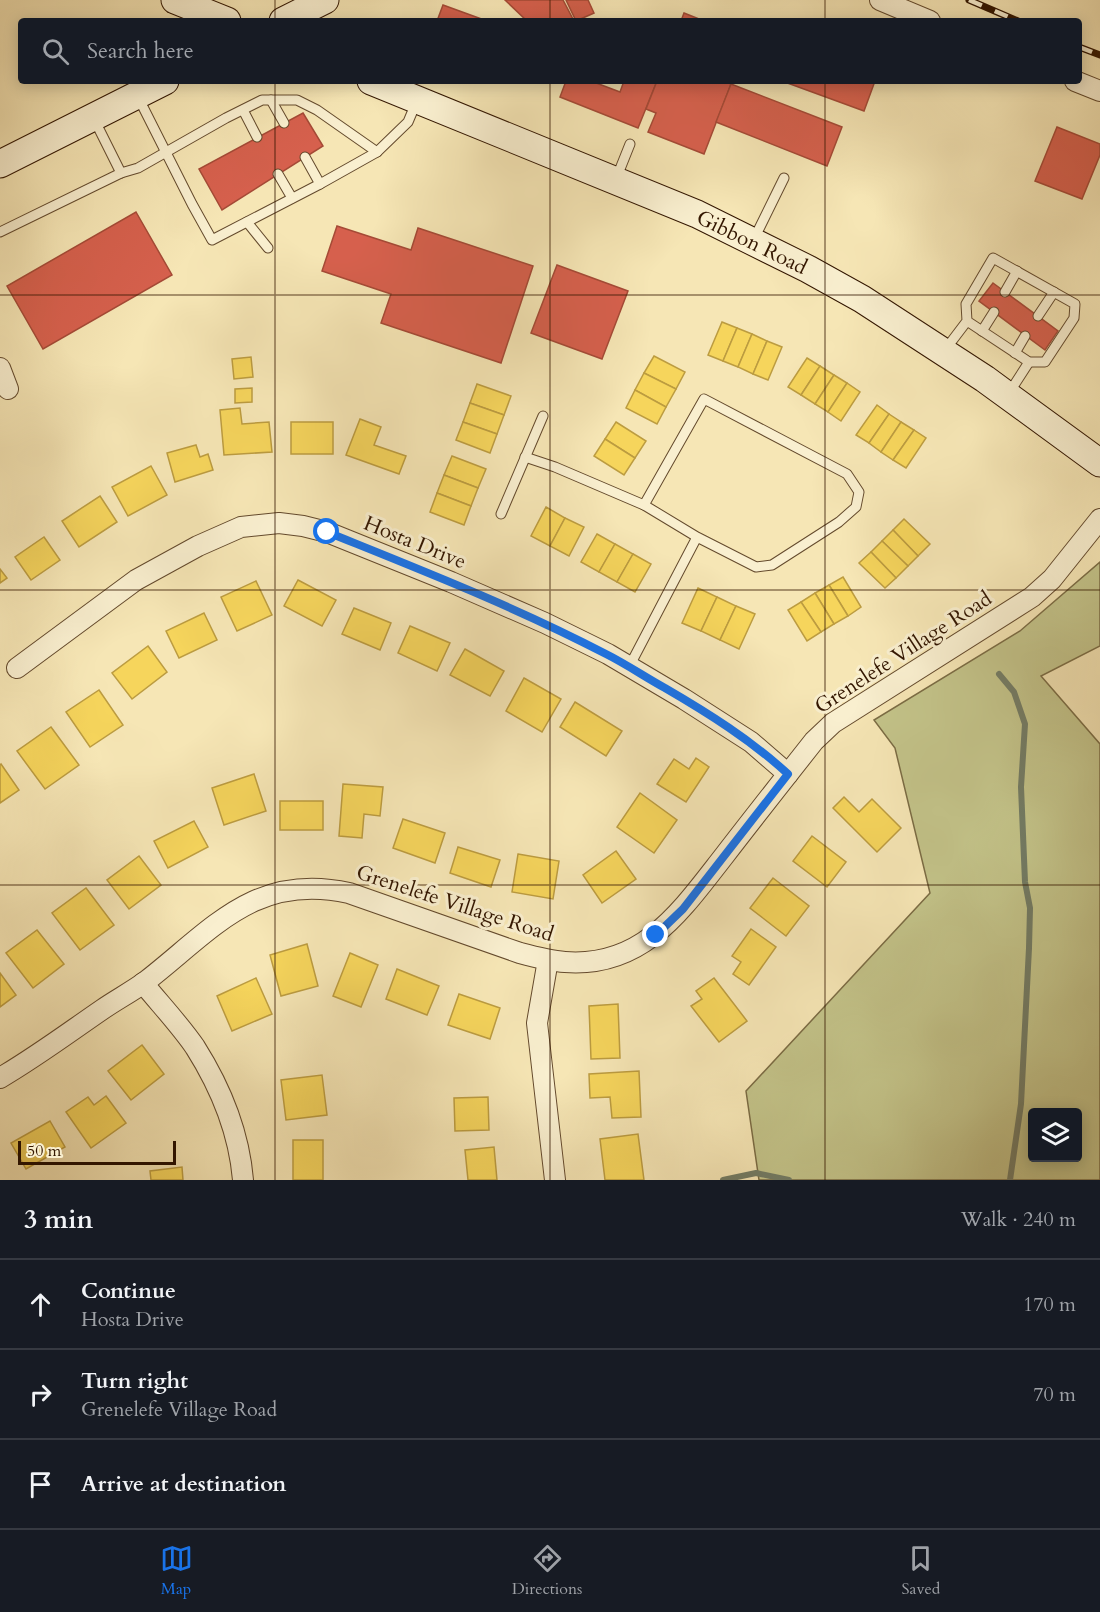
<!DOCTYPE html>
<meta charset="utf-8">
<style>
body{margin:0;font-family:Cardo,serif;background:#20242c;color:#f1f3f6}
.controls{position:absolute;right:18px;bottom:18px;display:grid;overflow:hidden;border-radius:6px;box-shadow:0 3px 15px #0003}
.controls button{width:54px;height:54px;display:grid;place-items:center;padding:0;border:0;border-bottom:2px solid #363941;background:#171b24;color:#f1f3f6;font:30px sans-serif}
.scale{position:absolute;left:18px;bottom:15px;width:158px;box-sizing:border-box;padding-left:6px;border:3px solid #331600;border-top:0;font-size:16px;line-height:21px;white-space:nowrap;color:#331600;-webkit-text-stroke:4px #f9efcf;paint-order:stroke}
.stop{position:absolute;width:18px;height:18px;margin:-14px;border:4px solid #1a73e8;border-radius:50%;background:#fff}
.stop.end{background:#1a73e8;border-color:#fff;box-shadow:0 2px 6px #0008}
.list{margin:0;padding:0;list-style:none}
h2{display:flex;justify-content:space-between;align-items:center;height:78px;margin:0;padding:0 24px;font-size:26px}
h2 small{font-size:20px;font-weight:400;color:#9ea1a6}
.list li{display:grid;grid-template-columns:39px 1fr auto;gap:18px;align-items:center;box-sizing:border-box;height:90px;padding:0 24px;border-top:2px solid #363941}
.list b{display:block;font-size:22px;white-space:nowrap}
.list p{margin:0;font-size:20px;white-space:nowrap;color:#9ea1a6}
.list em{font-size:20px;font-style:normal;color:#9ea1a6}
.icon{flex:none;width:33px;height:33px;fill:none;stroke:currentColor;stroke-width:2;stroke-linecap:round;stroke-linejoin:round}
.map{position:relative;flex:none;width:1100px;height:1180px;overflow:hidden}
.search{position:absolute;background:#171b24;box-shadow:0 3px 15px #0003;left:18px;right:18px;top:18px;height:66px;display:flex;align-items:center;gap:15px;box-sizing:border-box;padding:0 21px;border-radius:6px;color:#9ea1a6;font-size:22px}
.sheet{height:348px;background:#171b24}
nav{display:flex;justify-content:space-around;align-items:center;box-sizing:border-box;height:84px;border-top:2px solid #363941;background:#171b24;font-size:16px;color:#9ea1a6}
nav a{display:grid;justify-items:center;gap:3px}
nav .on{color:#1a73e8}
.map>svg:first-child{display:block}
.green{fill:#c3c389;stroke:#7b6c44;stroke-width:1.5;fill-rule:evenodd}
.homes{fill:#f6d55c;stroke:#bc9c40;stroke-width:1.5}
.shops{fill:#d6604d;stroke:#a54a36;stroke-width:1.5}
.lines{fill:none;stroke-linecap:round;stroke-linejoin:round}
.stream{stroke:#737c65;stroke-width:6}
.lane-casing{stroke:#644a2d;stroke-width:11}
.street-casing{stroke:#644a2d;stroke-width:22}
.secondary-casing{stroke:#331600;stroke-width:29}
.lane{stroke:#f9efcf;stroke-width:9}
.street{stroke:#f9efcf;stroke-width:20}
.secondary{stroke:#f9efcf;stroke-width:27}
.rail-casing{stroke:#331600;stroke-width:7}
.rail{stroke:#f9efcf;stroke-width:4.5;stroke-dasharray:14;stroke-linecap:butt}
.route{stroke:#1a73e8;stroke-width:8}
.grid{fill:none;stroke:#331600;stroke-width:1.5;stroke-opacity:0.55}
.labels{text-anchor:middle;stroke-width:6;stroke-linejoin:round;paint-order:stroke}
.street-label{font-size:21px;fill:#331600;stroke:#f9efcf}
</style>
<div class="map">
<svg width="1100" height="1180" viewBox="0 0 1100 1180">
<rect width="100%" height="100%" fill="#f6e6b5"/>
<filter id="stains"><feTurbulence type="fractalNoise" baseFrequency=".00333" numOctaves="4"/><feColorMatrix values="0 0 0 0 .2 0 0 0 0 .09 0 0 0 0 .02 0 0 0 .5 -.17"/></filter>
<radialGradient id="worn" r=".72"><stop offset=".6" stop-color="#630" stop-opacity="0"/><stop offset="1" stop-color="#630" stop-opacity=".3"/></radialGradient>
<!-- green -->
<path class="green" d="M1100,562V646L1041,676L1100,744V1180H759L746,1091L930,893L895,748L874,720L1020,631ZM1032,1112H1078V1158H1032Z"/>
<!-- homes -->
<g class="homes">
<path d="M722,322L737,328L723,361L708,355Z"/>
<path d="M737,328L752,334L738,367L723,361Z"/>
<path d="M752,334L767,341L753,374L738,367Z"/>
<path d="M767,341L782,347L768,380L753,374Z"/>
<path d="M654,356L685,372L676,389L644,373Z"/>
<path d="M251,357L253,377L234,379L232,359Z"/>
<path d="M807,358L820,366L801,395L788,387Z"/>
<path d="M820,366L834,375L815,404L801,395Z"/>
<path d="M644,373L676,389L666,407L635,390Z"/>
<path d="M834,375L847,383L828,412L815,404Z"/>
<path d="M847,383L860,392L841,421L828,412Z"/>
<path d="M477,384L511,396L504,415L470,403Z"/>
<path d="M252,388V402L235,403V389Z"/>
<path d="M635,390L666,407L657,424L626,408Z"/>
<path d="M470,403L504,415L497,434L463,422Z"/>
<path d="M877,405L889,414L869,443L856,435Z"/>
<path d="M240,408L242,424L269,422L272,452L224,455L220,410Z"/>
<path d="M889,414L901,422L881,452L869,443Z"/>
<path d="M360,419L381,427L374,445L406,456L399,474L346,455Z"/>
<rect x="291" y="422" width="42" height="32"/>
<path d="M463,422L497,434L490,453L456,440Z"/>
<path d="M616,422L646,441L635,458L605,439Z"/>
<path d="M901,422L914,430L893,460L881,452Z"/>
<path d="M914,430L926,438L906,468L893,460Z"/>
<path d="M605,439L635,458L624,475L594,456Z"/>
<path d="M196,445L200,457L208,454L213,470L175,482L167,453Z"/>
<path d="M452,456L486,469L478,488L444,475Z"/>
<path d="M151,466L167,495L128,516L112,487Z"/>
<path d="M444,475L478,488L471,506L437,493Z"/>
<path d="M437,493L471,506L464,525L430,512Z"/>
<path d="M100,496L117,522L79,547L62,521Z"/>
<path d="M546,507L565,518L550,546L531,536Z"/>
<path d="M565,518L584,527L569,556L550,546Z"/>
<path d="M904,519L930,544L918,556L893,530Z"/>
<path d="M893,530L918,556L908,566L882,541Z"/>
<path d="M597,534L615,544L599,572L581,562Z"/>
<path d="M44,537L60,560L31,580L15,557Z"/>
<path d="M882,541L908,566L896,578L871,552Z"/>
<path d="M615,544L633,554L617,582L599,572Z"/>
<path d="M871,552L896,578L885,588L859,563Z"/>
<path d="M633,554L651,564L635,592L617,582Z"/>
<path d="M0,569L7,578L0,583Z"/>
<path d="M843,577L861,607L848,616L829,585Z"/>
<path d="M298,580L336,600L322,626L284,606Z"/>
<path d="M256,581L272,615L237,631L221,597Z"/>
<path d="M829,585L848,616L834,624L815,593Z"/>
<path d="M698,588L717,597L701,631L682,623Z"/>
<path d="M815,593L834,624L821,632L801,602Z"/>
<path d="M717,597L736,606L720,640L701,631Z"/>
<path d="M801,602L821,632L807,641L788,610Z"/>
<path d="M736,606L755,614L739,649L720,640Z"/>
<path d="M354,608L391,623L380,650L342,634Z"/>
<path d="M204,613L217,640L179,658L166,631Z"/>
<path d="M410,626L450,643L437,671L398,653Z"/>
<path d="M148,646L167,672L132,699L112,673Z"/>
<path d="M465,649L504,671L490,696L450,675Z"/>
<path d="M524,678L561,699L542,732L506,711Z"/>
<path d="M99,690L123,725L90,747L66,712Z"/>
<path d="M575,702L622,731L606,756L560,727Z"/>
<path d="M51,727L79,765L45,789L17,751Z"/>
<path d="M696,758L709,767L686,802L657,784L674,759L689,769Z"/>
<path d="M1,764L19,790L0,803V765Z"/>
<path d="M254,774L266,811L224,825L212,788Z"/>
<path d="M343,784L383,787L380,816L364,814L362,838L339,836Z"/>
<path d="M640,793L677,820L654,853L617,827Z"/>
<path d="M844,797L859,812L872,799L901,828L877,852L833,808Z"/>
<rect x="280" y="801" width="43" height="29"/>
<path d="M403,819L445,833L435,863L393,848Z"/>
<path d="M194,821L208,847L168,868L154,841Z"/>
<path d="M812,836L846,862L827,887L793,861Z"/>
<path d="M458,847L500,860L491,887L450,873Z"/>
<path d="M616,851L636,879L602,903L583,875Z"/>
<path d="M518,854L559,861L553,899L512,892Z"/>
<path d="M139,856L161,885L129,909L107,880Z"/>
<path d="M773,878L809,906L786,936L750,908Z"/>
<path d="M86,888L114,925L80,950L52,913Z"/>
<path d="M751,929L776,947L749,985L733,974L741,962L732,956Z"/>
<path d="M37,930L64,964L33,988L6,953Z"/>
<path d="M307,944L318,986L281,996L270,955Z"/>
<path d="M350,953L378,965L361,1007L333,996Z"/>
<path d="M397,969L439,986L427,1015L386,999Z"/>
<path d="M0,973L16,995L0,1007Z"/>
<path d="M256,978L272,1014L232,1031L217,996Z"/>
<path d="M714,978L747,1021L719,1042L691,1006L702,999L696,991Z"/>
<path d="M459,994L500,1008L490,1039L448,1025Z"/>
<path d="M618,1004L620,1058L591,1059L589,1006Z"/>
<path d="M142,1045L164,1074L131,1100L108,1071Z"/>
<path d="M639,1071L641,1117L612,1118L610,1097L590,1098L589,1074Z"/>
<path d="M322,1075L327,1115L286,1120L281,1080Z"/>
<path d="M106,1096L126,1123L91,1148L66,1112L88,1097L94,1105Z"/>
<path d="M488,1097L489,1130L455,1131L454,1098Z"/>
<path d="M50,1121L65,1147L26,1169L11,1143Z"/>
<path d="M638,1134L644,1180H605L600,1139Z"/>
<rect x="293" y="1140" width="30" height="40"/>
<path d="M494,1147L497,1180H468L465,1150Z"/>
<path d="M182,1167L183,1180H151L150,1171Z"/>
</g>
<!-- shops -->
<g class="shops">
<path d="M505,0H563L574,21H527Z"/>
<path d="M566,0H588L594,13L576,21Z"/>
<path d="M443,5L487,21H437Z"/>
<path d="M684,13L704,21H681Z"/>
<path d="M566,81H591L620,92L624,81H657L638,128L560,97Z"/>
<path d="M657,81H724L731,84L704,154L648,132L656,113L646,109Z"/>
<path d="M782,81H875L864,111Z"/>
<path d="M731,84L842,127L827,166L716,122Z"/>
<path d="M303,113L323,146L222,210L199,169Z"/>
<path d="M1057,127L1100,144V155L1082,199L1035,181Z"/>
<path d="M136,212L172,275L43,349L7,286Z"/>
<path d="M337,226L411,250L418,228L533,266L501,363L381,323L391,294L322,271Z"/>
<path d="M557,265L628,291L602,359L531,333Z"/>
<path d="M993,283L1058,331L1045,350L979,301Z"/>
</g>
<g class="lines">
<!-- stream -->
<g class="stream">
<path d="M999,674L1014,692L1025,724L1021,787L1025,882L1030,908L1029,948L1021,1104L1010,1180"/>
<path d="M723,1180L756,1173L789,1180"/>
</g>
<!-- lane casing -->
<g class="lane-casing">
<g id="lane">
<path d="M138,97L192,204L212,240L320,184L377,152L408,122L416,103"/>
<path d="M271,100L284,123"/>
<path d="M243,110L257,137"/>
<path d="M94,119L121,173"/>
<path d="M305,157L320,184"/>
<path d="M278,174L292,198"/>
<path d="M616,179L630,144"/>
<path d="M247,222L268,248"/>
<path d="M0,232L121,173L138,168L226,118L262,100H297L317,110L377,152"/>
<path d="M753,241L784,178"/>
<path d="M1005,292L1017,271"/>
<path d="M1038,316L1054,292"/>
<path d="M982,331L994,312"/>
<path d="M945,350L967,321L966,304L993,258L1075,304L1074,318L1045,362H1029L967,321"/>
<path d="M1015,353L1025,336"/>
<path d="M1009,393L1029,362"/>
<path d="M525,457L555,467L644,505"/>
<path d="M501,514L543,416"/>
<path d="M629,667L697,537L644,505L704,399L847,474L859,492L856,507L839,522L772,565L756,567L697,537"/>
</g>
</g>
<!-- street casing -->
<g class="street-casing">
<g id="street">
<path d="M880,0L930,21"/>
<path d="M1075,81L1100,91"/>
<path d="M0,368L8,389"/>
<path d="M17,668L136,580L198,546L241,527L279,523L303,526L327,532L451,582L545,623L608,654L684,699L751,742L788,774"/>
<path d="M548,960L537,1023L555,1180"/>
<path d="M143,983C160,1004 180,1025 195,1047C221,1088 239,1132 243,1180"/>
<path d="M0,1078C36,1057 68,1033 103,1009C116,1000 131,992 145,982C212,930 255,872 349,893L520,953C535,957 550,961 565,962C643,968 681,911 724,856C754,817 784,779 814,741L833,723L1032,597L1052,579L1100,519"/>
</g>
</g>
<!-- secondary casing -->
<g class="secondary-casing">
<g id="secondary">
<path d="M175,0L227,21"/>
<path d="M283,21L325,0"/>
<path d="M371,81L697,214L808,269L862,299L985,379L1100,463"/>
<path d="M0,164L165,81"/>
</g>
</g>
<!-- lane -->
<use href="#lane" class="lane"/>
<!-- street -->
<use href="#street" class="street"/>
<!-- secondary -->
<use href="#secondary" class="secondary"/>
<!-- rail casing -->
<g class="rail-casing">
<g id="rail">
<path d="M969,0L1018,21"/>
<path d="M1079,47L1100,55"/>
</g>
</g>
<!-- rail -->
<use href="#rail" class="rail"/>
</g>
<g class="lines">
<!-- route -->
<path class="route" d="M327,532C421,570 516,607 606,654C626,664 645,677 665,688C708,713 751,740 788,774L683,909L656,935"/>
</g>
<!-- grid -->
<path class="grid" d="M275,0V21M550,0V21M825,0V21M275,81V1180M550,81V1180M825,81V1180M0,295H1100M0,590H1100M0,885H1100"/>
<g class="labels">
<!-- street labels -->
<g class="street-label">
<text transform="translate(752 242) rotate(26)" y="7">Gibbon Road</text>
<text transform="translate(415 542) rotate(22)" y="7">Hosta Drive</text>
<text transform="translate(903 652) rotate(-33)" y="7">Grenelefe Village Road</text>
<text transform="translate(455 903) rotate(18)" y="7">Grenelefe Village Road</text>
</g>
</g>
<rect width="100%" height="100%" filter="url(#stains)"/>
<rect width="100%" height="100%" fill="url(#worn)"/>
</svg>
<div class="controls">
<button><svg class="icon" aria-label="layers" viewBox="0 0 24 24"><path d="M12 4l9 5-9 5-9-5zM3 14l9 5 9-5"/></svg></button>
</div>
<div class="scale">50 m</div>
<div class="stop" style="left:327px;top:532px"></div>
<div class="stop end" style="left:656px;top:935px"></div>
<div class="search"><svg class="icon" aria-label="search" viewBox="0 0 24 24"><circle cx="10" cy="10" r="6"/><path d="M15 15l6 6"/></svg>Search here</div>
</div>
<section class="sheet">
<h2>3 min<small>Walk · 240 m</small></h2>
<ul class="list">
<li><svg class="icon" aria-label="ahead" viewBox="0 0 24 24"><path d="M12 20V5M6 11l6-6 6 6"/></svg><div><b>Continue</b><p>Hosta Drive</p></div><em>170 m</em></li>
<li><svg class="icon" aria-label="right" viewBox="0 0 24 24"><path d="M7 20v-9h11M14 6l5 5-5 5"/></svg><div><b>Turn right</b><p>Grenelefe Village Road</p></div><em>70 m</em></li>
<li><svg class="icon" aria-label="arrive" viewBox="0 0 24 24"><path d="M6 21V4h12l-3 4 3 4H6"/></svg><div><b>Arrive at destination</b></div></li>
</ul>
</section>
<nav>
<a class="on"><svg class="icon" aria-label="map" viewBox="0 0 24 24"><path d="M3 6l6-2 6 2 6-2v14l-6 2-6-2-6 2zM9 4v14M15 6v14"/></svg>Map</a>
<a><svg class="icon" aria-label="directions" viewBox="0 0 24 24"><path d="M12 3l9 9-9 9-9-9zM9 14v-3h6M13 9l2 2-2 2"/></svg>Directions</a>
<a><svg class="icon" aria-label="saved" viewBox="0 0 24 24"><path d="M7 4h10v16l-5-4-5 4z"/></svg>Saved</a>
</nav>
